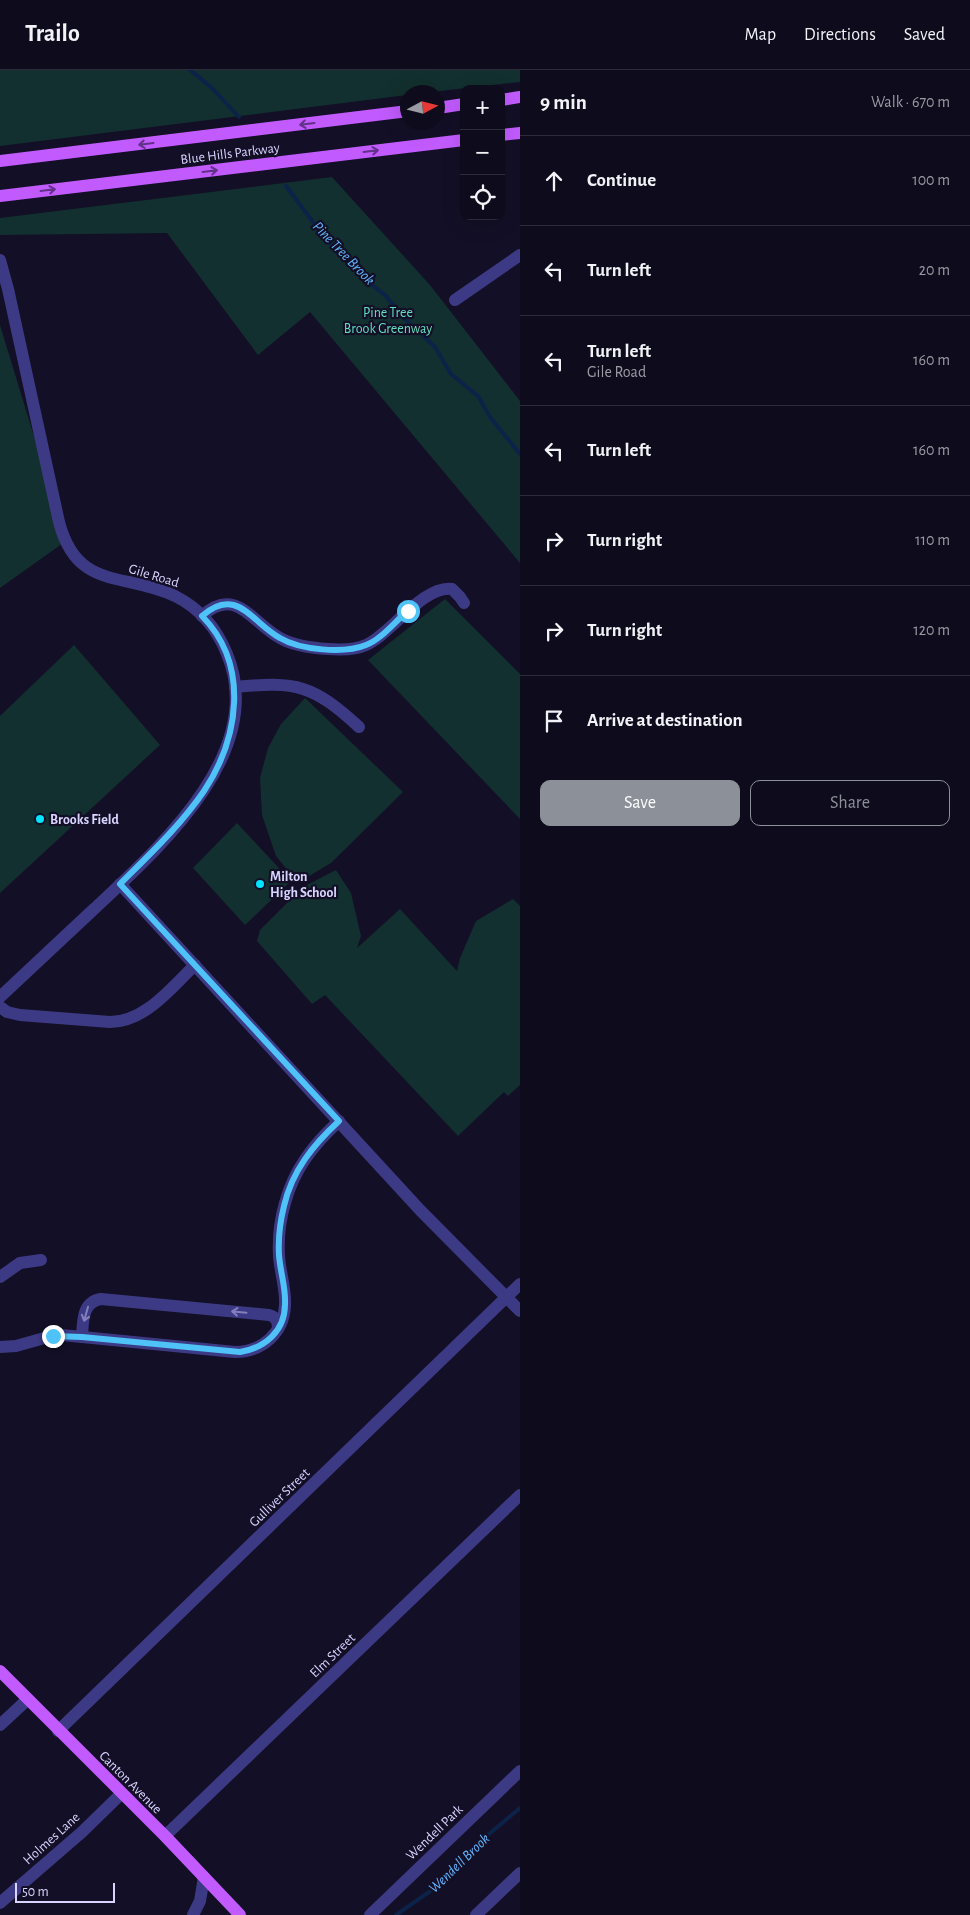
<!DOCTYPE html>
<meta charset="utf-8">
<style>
body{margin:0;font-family:"Alegreya Sans",sans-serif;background:#1c1929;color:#f1f3f6}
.controls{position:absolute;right:15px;top:15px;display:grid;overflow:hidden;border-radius:10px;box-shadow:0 5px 20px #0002}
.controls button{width:45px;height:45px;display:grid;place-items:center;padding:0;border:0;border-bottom:1px solid #2e2b3b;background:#0e0b1c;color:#f1f3f6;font:25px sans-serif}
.compass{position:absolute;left:400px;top:15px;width:45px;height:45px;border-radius:50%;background:#0e0b1c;box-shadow:0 5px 20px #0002;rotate:83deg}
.scale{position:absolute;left:15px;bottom:12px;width:100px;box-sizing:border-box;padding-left:5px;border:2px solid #d9d4ff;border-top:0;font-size:14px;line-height:18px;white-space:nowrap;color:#d9d4ff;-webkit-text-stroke:4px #130f26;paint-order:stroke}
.stop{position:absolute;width:15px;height:15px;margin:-11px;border:4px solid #4fc3f7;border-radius:50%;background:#fff}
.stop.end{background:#4fc3f7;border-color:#fff;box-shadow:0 1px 5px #0008}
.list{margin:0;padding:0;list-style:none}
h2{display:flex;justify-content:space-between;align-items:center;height:65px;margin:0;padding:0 20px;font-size:21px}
h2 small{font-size:16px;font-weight:400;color:#9b9ba3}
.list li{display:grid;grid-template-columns:32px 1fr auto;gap:15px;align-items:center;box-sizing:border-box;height:90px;padding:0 20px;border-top:1px solid #2e2b3b}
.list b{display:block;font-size:19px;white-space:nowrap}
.list p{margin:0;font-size:16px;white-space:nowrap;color:#9b9ba3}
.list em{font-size:16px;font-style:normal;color:#9b9ba3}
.actions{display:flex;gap:10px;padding:15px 20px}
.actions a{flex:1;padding:11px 0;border:1px solid #8c9099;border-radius:10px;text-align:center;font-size:18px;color:#8c9099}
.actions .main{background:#8c9099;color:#fff}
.icon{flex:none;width:28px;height:28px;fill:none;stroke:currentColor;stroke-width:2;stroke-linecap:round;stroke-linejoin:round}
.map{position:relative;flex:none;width:520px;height:1845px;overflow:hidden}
header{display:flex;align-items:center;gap:30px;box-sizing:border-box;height:70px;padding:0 25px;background:#0e0b1c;border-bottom:1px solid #2e2b3b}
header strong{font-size:24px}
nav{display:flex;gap:28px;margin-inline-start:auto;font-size:18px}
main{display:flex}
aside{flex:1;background:#0e0b1c}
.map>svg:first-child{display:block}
.green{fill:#12302f}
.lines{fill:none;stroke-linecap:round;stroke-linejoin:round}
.stream{stroke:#0c2248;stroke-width:4}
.minor{stroke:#3d3a85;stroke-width:12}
.major{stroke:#c25bff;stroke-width:12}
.oneway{stroke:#623188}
.oneway2{stroke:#837fbc}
.route{stroke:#4fc3f7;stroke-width:6}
.poi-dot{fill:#00e5ff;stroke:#130f26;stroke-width:2}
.labels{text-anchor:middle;stroke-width:4.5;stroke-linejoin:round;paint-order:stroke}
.street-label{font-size:14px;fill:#d9d4ff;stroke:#130f26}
.park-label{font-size:14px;fill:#5fe0c0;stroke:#130f26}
.poi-label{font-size:14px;font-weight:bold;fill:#d9d4ff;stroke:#130f26;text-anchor:start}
.water-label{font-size:15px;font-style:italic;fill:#62b6ff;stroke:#130f26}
</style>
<header>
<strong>Trailo</strong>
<nav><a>Map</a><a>Directions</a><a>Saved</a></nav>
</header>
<main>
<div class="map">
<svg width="520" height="1845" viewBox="0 0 520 1845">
<rect width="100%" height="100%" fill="#130f26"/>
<!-- green -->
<g class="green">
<path d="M0,0H520V12L431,22H408L407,25L0,76Z"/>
<path d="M332,107L430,215L520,331V493L310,242L258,285L167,163L0,165V148Z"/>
<path d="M0,255L66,471L0,518Z"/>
<path d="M445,529L520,604V749L368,590Z"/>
<path d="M74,575L160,675L0,823V646Z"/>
<path d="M305,628L403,722L331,793L304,809L293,807L276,786L262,745L260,708L268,678L281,654Z"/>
<path d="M237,753L291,811L245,855L193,798Z"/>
<path d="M336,800L351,823L361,866L357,878L400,839L457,901L460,888L476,851L513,829L520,836V1015L508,1026L504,1022L458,1066L325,925L312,934L257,871L260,860L303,817Z"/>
</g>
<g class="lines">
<!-- stream -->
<g class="stream">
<path d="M190,0L212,18L239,47"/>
<path d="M286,116L322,164L354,194L371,214L386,226L402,246L435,277L451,304L478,326L490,347L520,384"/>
<path d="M396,1845L442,1813L450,1807L470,1780L520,1738"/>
</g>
<!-- minor -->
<g class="minor">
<path d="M0,190L8,219L59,452C77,521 124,502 175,526C199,538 217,559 227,584C268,683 158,779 94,839C63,868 31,898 0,927"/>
<path d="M455,230L520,185"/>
<path d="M202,546C236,515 252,553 280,568C294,576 312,578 328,579C341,580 355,580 366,575C390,565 423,515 452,519L460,527L464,533"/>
<path d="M235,617C297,611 313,615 359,657"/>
<path d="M120,814L420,1140L520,1241"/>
<path d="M0,937L7,942L20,945L110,952C145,952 171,918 195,895"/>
<path d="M0,1207L20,1193L41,1190"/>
<path d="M82,1267C83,1251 82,1232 101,1229L269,1245C277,1247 278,1252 278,1259"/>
<path d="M0,1277L16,1276L48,1267L62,1265L235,1282C262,1282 284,1263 285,1235C286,1219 280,1202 279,1186C278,1168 280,1150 285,1133C294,1099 314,1074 339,1051"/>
<path d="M0,1655L28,1629"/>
<path d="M58,1661L520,1214"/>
<path d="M165,1766L520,1425"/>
<path d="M0,1833L82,1762L121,1724"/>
<path d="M193,1845L200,1831L204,1807"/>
<path d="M370,1845L520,1701"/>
<path d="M476,1845L520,1803"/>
</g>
<!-- major -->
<g class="major">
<path d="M501,30L520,27"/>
<path d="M438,38L464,34"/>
<path d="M501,65L520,63"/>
<path d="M0,91L408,41"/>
<path d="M0,126L464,70"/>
<path d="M0,1601L165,1766L240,1845"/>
</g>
</g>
<!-- one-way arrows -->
<defs><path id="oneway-shaft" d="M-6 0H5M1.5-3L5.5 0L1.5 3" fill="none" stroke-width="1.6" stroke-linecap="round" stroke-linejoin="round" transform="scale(1.25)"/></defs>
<g class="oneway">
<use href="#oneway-shaft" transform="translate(307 54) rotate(173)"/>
<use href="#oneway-shaft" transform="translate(146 74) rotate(173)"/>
<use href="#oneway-shaft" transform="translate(371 81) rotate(-7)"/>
<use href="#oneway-shaft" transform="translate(210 101) rotate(-7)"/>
<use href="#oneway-shaft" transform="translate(48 120) rotate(-7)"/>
</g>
<g class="oneway2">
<use href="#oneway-shaft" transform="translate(239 1242) rotate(-175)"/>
<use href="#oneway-shaft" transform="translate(86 1244) rotate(106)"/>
</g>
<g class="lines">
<!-- route -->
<path class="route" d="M53,1266L82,1267L240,1282C265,1278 285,1261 285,1234C286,1218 280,1201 279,1185C278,1168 280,1152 284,1136C292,1101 313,1075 339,1051L120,814C149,785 180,756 204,721C239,668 250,595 202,546C237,515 252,553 280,568C300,580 344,584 366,575C382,569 395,551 408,541"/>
</g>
<!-- markers -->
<g class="poi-dot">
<circle cx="40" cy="749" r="5"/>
<circle cx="260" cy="814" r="5"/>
</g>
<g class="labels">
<!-- street labels -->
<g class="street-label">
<text transform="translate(230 83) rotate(-7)" y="5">Blue Hills Parkway</text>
<text transform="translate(154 505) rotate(17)" y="5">Gile Road</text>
<text transform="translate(279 1427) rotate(-44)" y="5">Gulliver Street</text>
<text transform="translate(332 1585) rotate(-44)" y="5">Elm Street</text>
<text transform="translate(131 1712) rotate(45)" y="5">Canton Avenue</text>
<text transform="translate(434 1762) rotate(-44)" y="5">Wendell Park</text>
<text transform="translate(51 1768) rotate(-42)" y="5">Holmes Lane</text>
</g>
<!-- park labels -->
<g class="park-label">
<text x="388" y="247">Pine Tree<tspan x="388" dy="16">Brook Greenway</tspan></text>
</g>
<!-- poi labels -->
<g class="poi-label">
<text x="50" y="754">Brooks Field</text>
<text x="270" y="811">Milton<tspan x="270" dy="16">High School</tspan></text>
</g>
<!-- water labels -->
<g class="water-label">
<text transform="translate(344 183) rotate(46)" y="5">Pine Tree Brook</text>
<text transform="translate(459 1793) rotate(-44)" y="5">Wendell Brook</text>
</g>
</g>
</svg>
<div class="controls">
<button>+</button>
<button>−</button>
<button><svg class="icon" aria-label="locate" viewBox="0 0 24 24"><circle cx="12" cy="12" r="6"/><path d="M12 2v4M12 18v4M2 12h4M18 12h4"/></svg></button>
</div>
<svg class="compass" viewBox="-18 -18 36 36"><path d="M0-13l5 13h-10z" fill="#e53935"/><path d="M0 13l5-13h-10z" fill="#9b9ba3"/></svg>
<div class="scale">50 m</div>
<div class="stop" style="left:408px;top:541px"></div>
<div class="stop end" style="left:53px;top:1266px"></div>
</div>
<aside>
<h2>9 min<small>Walk · 670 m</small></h2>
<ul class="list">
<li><svg class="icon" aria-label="ahead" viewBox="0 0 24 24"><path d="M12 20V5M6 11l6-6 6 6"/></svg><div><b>Continue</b></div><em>100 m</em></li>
<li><svg class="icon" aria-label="left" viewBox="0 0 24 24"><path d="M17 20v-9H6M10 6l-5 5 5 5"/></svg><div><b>Turn left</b></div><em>20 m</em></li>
<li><svg class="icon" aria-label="left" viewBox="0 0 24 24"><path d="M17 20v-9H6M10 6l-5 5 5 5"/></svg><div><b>Turn left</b><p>Gile Road</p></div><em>160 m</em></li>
<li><svg class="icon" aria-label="left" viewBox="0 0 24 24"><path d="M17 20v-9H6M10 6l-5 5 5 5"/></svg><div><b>Turn left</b></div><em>160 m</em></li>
<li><svg class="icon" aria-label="right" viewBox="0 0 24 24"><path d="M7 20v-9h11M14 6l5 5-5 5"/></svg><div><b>Turn right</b></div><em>110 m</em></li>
<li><svg class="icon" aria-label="right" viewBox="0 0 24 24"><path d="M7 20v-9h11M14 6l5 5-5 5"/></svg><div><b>Turn right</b></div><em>120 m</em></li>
<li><svg class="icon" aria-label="arrive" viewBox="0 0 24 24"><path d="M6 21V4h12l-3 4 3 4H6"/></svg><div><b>Arrive at destination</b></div></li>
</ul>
<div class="actions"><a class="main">Save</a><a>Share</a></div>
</aside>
</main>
